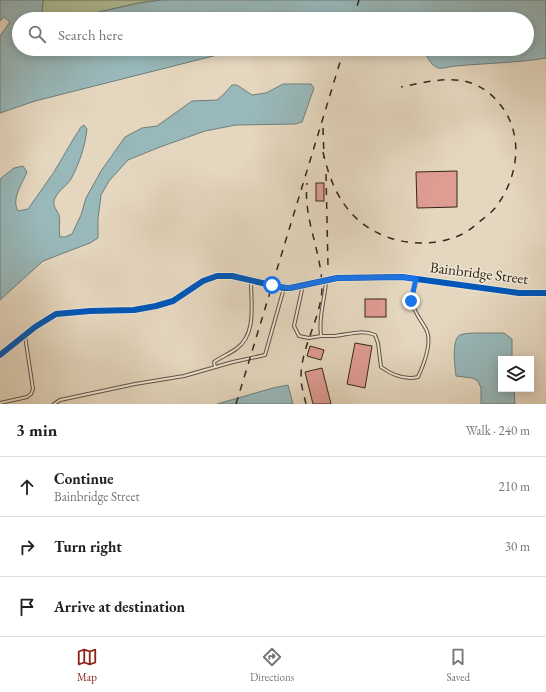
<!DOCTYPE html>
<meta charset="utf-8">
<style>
body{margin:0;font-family:"EB Garamond",serif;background:#f2f2f2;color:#202124}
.controls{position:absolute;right:12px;bottom:12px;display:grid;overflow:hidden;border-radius:0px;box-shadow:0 2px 10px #0003}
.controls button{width:36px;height:36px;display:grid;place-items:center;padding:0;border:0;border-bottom:1px solid #e0e0e0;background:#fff;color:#202124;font:20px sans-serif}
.stop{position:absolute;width:12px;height:12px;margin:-9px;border:3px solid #1a73e8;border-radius:50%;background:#fff}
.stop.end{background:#1a73e8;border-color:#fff;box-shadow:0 1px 4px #0008}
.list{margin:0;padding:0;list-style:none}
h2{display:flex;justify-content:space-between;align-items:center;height:52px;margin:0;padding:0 16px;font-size:17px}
h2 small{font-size:13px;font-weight:400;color:#757577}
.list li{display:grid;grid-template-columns:26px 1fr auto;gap:12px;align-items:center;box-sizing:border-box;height:60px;padding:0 16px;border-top:1px solid #e0e0e0}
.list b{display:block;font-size:15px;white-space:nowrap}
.list p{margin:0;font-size:13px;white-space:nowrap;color:#757577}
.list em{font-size:13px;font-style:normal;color:#757577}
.icon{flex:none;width:22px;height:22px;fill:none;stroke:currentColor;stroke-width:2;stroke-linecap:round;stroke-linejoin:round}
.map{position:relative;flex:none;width:546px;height:404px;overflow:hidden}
.search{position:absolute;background:#fff;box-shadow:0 2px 10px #0003;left:12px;right:12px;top:12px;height:44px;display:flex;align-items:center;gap:10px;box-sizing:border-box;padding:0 14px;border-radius:22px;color:#757577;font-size:15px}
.sheet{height:232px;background:#fff}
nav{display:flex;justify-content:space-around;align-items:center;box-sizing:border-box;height:56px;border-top:1px solid #e0e0e0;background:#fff;font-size:11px;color:#757577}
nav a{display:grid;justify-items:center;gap:2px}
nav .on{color:#8f2418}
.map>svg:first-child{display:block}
.green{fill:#afbf96;stroke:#727358}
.water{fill:#98b8ba;stroke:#707e7a}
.building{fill:#df9c93;stroke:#34271b}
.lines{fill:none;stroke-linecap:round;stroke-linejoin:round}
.lane-casing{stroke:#605344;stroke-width:4}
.street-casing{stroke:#605344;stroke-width:6}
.lane{stroke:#eee5d5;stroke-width:2}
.street{stroke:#eee5d5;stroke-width:4.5}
.rail{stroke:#34271b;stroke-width:1.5;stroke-dasharray:7 7;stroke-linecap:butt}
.cycleway-casing{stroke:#eee5d5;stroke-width:8}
.cycleway{stroke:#0057b8;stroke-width:6}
.route{stroke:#1a73e8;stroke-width:5}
.labels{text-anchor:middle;stroke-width:3;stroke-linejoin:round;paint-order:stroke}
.street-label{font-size:15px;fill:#34271b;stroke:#eee5d5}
</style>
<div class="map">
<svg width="546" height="404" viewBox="0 0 546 404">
<rect width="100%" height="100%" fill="#e5d7bf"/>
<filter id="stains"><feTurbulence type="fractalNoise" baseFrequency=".005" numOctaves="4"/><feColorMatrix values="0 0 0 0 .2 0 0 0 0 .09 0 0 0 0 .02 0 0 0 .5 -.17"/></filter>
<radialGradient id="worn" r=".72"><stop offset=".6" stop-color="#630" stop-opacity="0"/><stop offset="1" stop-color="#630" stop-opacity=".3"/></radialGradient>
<!-- green -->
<path class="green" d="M43,0H162L139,3L68,19H51L42,14Z"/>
<!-- water -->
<g class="water">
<path d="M0,0H43L42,14L53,19H19V49H241L35,101L0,113V36L10,22L4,17L0,21Z"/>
<path d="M162,0H546V58C516,63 487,63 456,66C451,66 444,69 438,68C430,65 427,56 423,49H527V19H68L139,3Z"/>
<path d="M283,84H311L314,88L302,122L295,124L236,125L205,131L160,147L128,160L109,181L101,195L98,219V238L90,243L43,261L0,300V179L14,168L23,166L27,172C22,184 11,199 18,211L28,209L54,172L74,138L81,127L84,125L87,129C85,147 79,164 71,179C66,187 56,192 54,201C53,207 57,210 59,215C61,222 58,229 60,237H65L72,234L81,215L86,198L101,171L125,137L142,128L157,126L192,101L217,100L224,94L232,85H237L252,95L266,93Z"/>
<path d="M480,333H504L512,339V359H501V389H514L515,404H481V388L478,381L472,378L456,376C455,367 451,340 460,335C465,333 474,333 480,333Z"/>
<path d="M288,385L293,404H217L273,388Z"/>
</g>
<!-- building -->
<g class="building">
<path d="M457,171V207L417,208L416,172Z"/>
<rect x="316" y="183" width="8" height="18"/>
<rect x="365" y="299" width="21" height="18"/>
<path d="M355,343L372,346L365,388L347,384Z"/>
<path d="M310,346L324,350L321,360L307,356Z"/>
<path d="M322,368L331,404H313L305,372Z"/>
</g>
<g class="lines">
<!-- lane casing -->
<g class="lane-casing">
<g id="lane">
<path d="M326,281C325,300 318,317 321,336C325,336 330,336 334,336C347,335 361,329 375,335L378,343L381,367C392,375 405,380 418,377C424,364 433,342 426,329C421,320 413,311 412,301C411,295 415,286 416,280"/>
<path d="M303,285L294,326L299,336L309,338L321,336"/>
<path d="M215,367L214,362C221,357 229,354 236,349C257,335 251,303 251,282"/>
<path d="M0,403L27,397L31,394L33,389L25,336"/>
<path d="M54,404L60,400L135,384L184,376L233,362L265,355L284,288"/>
</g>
</g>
<!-- street casing -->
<g class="street-casing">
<path id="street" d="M0,355L35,327L56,314L90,311L134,310L156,306L173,301L203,281L217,276H232L284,288H290L337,278L402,277L519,293H546"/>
</g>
<!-- lane -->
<use href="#lane" class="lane"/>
<!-- street -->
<use href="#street" class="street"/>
<!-- rail -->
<g class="rail">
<path d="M353,19L359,0"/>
<path d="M323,128L324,158"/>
<path d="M323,152C332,192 349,224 390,238C412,245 437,245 458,236C466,233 472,228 478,223C485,217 493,212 498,204C519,174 524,133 499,103C490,92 478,84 464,81C444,77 422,83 401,87"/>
<path d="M326,174L328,266"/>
<path d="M236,404L344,49"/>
<path d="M306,404C304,395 301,386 301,377C301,346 321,319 322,288C322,252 303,219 307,183"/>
</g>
<!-- cycleway casing -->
<g class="cycleway-casing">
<path id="cycleway" d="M0,355L35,327L56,314L90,311L134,310L156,306L173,301L203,281L217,276H232L284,288H290L337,278L402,277L519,293H546"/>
</g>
<!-- cycleway -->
<use href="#cycleway" class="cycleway"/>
</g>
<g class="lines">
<!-- route -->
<path class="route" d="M272,285L290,288L337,278L402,277L416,279L411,301"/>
</g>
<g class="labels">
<!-- street labels -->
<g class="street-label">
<text transform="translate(479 273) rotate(7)" y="5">Bainbridge Street</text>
</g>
</g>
<rect width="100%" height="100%" filter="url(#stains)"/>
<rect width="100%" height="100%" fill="url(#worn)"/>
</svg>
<div class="controls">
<button><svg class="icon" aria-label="layers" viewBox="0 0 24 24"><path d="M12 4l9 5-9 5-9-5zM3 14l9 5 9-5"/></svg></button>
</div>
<div class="stop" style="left:272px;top:285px"></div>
<div class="stop end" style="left:411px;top:301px"></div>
<div class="search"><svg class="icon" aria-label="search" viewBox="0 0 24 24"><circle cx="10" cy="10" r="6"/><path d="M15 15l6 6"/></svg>Search here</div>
</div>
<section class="sheet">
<h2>3 min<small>Walk · 240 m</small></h2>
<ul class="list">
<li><svg class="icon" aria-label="ahead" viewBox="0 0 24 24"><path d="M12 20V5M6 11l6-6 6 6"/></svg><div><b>Continue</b><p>Bainbridge Street</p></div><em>210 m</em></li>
<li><svg class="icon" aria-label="right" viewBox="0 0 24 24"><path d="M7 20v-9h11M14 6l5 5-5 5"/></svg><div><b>Turn right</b></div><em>30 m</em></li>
<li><svg class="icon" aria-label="arrive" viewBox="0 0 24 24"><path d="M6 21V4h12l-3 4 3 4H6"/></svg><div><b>Arrive at destination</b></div></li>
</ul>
</section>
<nav>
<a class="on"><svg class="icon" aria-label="map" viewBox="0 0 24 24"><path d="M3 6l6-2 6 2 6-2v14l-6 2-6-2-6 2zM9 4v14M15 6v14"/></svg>Map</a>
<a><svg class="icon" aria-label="directions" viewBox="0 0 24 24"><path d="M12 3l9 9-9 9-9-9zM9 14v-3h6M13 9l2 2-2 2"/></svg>Directions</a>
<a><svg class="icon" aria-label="saved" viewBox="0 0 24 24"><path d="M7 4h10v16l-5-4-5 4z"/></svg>Saved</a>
</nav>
